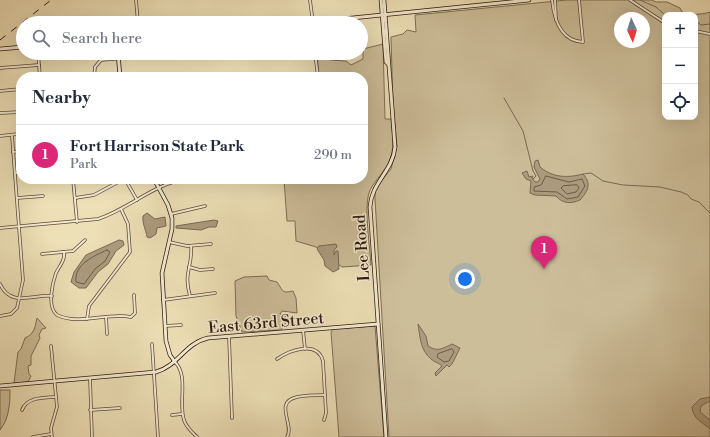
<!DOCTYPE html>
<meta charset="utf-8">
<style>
body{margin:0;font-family:"Libre Bodoni",serif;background:#f2f2f3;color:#1f2937}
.controls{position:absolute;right:12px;top:12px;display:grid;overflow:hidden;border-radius:8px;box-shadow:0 4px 16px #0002}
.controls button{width:36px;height:36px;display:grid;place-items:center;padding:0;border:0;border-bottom:1px solid #e0e1e3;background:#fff;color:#1f2937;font:20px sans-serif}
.compass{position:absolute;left:614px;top:12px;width:36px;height:36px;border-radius:50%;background:#fff;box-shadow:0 4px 16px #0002;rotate:176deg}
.you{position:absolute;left:465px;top:279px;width:14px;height:14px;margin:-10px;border:3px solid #fff;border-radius:50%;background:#1a73e8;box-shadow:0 0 0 6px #1a73e833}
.badge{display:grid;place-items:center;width:26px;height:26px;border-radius:50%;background:#db2777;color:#fff;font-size:13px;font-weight:700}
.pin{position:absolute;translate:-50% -33px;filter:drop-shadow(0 1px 2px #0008)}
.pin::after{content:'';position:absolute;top:21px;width:14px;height:12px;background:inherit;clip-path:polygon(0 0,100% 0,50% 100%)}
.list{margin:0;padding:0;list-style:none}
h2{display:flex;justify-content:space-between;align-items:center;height:52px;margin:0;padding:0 16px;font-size:17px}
h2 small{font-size:13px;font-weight:400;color:#747a83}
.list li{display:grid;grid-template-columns:26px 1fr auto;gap:12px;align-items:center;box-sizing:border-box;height:60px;padding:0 16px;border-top:1px solid #e0e1e3}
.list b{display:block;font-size:15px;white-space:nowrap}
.list p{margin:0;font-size:13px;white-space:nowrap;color:#747a83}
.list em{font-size:13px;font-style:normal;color:#747a83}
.icon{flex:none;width:22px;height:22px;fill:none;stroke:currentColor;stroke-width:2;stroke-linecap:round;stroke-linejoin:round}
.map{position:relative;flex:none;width:710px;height:437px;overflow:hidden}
.search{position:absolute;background:#fff;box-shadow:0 4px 16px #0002;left:16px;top:16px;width:352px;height:44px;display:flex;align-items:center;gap:10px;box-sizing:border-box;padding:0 14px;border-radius:22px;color:#747a83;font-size:15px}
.panel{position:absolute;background:#fff;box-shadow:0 4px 16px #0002;left:16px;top:72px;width:352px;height:112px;border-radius:16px}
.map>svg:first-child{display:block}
.green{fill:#cdbe9a;stroke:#7e6c55;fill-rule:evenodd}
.water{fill:#ac9c7e;stroke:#7a6852}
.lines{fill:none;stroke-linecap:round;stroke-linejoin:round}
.shore{stroke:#6e5b47;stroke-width:1}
.stream{stroke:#7a6852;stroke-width:1}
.street-casing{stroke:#5e4b3a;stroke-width:3.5}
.secondary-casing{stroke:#2f1a10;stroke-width:4.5}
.street{stroke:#f3ead0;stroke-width:2}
.secondary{stroke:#f3ead0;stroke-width:3}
.rail{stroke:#2f1a10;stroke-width:1;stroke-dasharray:7 7;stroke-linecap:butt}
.labels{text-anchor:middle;stroke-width:3;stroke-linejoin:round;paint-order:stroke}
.street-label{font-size:16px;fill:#2f1a10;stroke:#f3ead0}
</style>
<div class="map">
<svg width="710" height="437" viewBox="0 0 710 437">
<rect width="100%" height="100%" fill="#eddfb6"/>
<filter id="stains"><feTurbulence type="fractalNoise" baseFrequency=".005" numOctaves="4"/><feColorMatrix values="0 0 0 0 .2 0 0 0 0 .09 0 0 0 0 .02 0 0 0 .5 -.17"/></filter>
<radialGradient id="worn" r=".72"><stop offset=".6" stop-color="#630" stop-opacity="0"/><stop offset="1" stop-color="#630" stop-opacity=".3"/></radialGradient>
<!-- green -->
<g class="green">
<path d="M567,0H652L656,2H667L680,8L682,12C692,15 700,15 710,12V437H389L375,199V191L381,181L391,169L397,146L393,106L391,37L403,34L407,30L416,32L415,15ZM665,15H695V117H665ZM620,18H644V42H620Z"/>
<path d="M383,44L385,119H391C393,137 396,154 384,170C379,178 372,184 369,193C364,209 370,247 371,265L342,267L316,247L296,241L295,221H287L284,179H363V77H319L317,53H328L330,60L346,61L351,65L363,59V49Z"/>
<path d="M267,276L269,280L277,282C283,290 281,294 293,291L296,298L297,313L282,311L280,314L289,318L281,330L242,332L236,316L235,281L244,277Z"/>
<path d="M37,318L46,328L42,329L39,335L40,338L31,356V365L28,366L29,374L31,376L28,382L14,383L18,352L21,349L25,338C35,334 35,326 37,318Z"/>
<path d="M375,326L384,437H339L331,332L333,329Z"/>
<path d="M0,390H10C10,404 9,419 0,430Z"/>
</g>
<!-- water -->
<g class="water">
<path d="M538,160L540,167C553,178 568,178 583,174C592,184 588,191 580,200C571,204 563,204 556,196L535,195L530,193L531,181L526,179L522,173L527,171L529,177L533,176L532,178L535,182H538L540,179L534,167L535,161Z"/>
<path d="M147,213L155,219L165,217L166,226L157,228L156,234L150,238L147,237C146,230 142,223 143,216Z"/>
<path d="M214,220L218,221L216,227H209L201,230L176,228V226Z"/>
<path d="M119,240L123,241L124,245L116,251L108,264L98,272L86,288H79L71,282L74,272L86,255Z"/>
<path d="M336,244L337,247L334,250V255L336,251H338L339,269L333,272L325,266L324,260L317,249L319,246Z"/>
<path d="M418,324L426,336L428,346C437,352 442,349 452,344L460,348L452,364L449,367L447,365L436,376L435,373L442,366C439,363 434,362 431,359C420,350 420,336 418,324Z"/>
<path d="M710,397V401L701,406L700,412L710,420V429C702,422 693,419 692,407L700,399Z"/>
</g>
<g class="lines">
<!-- shore -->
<g class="shore">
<path d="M546,176L569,182L582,179L585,186L578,197L567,199L557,192L534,191V187L541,185Z"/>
<path d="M577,185L579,188L576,192L567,194L561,188L563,186Z"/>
<path d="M107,250L110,252L105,261L95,269L84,284L76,282C74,264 94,256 107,250Z"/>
<path d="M452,349L454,352L449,361L444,362L437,357L438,354Z"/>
</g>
<!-- stream -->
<g class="stream">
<path d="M640,0L656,7L665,15"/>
<path d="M677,15H678"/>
<path d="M695,20L701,25L710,24"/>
<path d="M504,98L523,131L533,171L536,176L533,179"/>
<path d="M583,174L591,173L603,181L623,185L660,187L681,192L688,195L691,199L699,202L710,213"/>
</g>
<!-- street casing -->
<g class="street-casing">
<g id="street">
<path d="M136,0L138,23"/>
<path d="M310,0L313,23"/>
<path d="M552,0C554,19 560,41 583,42L579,0"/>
<path d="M555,0L556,20"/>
<path d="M630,0L665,23"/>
<path d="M695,31L710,34"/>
<path d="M38,53L40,77"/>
<path d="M315,53L318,77"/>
<path d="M0,68L39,65"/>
<path d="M94,77L95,67L101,60L147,56"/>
<path d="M0,91L21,89"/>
<path d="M0,113L21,112"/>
<path d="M0,136L18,134"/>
<path d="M13,152L21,151"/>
<path d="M15,173L21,172"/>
<path d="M73,179L77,222"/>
<path d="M125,179L137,200"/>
<path d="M17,198L43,196"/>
<path d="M75,198L94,195L124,179"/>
<path d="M171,214L205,206"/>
<path d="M0,228L98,219C129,209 153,184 186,179"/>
<path d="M169,242L187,246L211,244"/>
<path d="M64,252C65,261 60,265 56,273C52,284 47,307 57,315C80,326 107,312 131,317L135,313L134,295"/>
<path d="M42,254L73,251L85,240"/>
<path d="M189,267L200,270L213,269"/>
<path d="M0,284C11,308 33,294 52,296"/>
<path d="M190,296C183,272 193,266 191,246"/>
<path d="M163,300L215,293"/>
<path d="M0,316L11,314L17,308L23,280L12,136"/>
<path d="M106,317L107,334"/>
<path d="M87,319L89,306L130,252L128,224L121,209"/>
<path d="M165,326L181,325"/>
<path d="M303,330L305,349"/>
<path d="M229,336L232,418"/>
<path d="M152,344L158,437"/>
<path d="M51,346L57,407L51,428L52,437"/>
<path d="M277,359C290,350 317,340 323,361L326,413L324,420"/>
<path d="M175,362C189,376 178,402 184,420C186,427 192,432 197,437"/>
<path d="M90,378L92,437"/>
<path d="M22,410C27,397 43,398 54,397"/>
<path d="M90,410L120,408"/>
<path d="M172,415L182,414"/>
<path d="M33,437L51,434"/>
<path d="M287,437C295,425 273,402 297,397C306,395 316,395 325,395"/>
</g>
</g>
<!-- secondary casing -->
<g class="secondary-casing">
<g id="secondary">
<path d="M381,0L386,62L388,64"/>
<path d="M384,0L395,147C393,171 371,183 370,207L386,437"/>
<path d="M303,23L529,0"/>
<path d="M0,49L23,47"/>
<path d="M118,53L120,77"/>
<path d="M154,179L168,205L172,218V229L162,273L166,341L170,355L175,362"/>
<path d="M0,386L156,372C178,366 185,343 208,338L378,324"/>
</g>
</g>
<!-- street -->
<use href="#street" class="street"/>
<!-- secondary -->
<use href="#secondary" class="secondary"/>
<!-- rail -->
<path class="rail" d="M0,40L51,0"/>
</g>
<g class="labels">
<!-- street labels -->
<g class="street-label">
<text transform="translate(361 248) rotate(-94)" y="6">Lee Road</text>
<text transform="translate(266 322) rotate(-5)" y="6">East 63rd Street</text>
</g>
</g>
<rect width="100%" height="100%" filter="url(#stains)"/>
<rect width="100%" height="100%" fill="url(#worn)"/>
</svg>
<div class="controls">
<button>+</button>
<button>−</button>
<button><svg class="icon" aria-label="locate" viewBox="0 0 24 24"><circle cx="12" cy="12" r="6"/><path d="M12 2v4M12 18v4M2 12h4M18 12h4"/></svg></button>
</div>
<svg class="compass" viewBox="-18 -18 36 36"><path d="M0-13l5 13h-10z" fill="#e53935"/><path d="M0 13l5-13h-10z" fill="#747a83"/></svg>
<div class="you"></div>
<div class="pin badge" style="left:544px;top:269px">1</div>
<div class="search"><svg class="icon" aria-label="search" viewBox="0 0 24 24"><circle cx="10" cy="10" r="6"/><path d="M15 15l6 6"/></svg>Search here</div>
<section class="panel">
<h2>Nearby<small></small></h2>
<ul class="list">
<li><span class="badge">1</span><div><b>Fort Harrison State Park</b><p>Park</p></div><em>290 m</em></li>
</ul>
</section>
</div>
